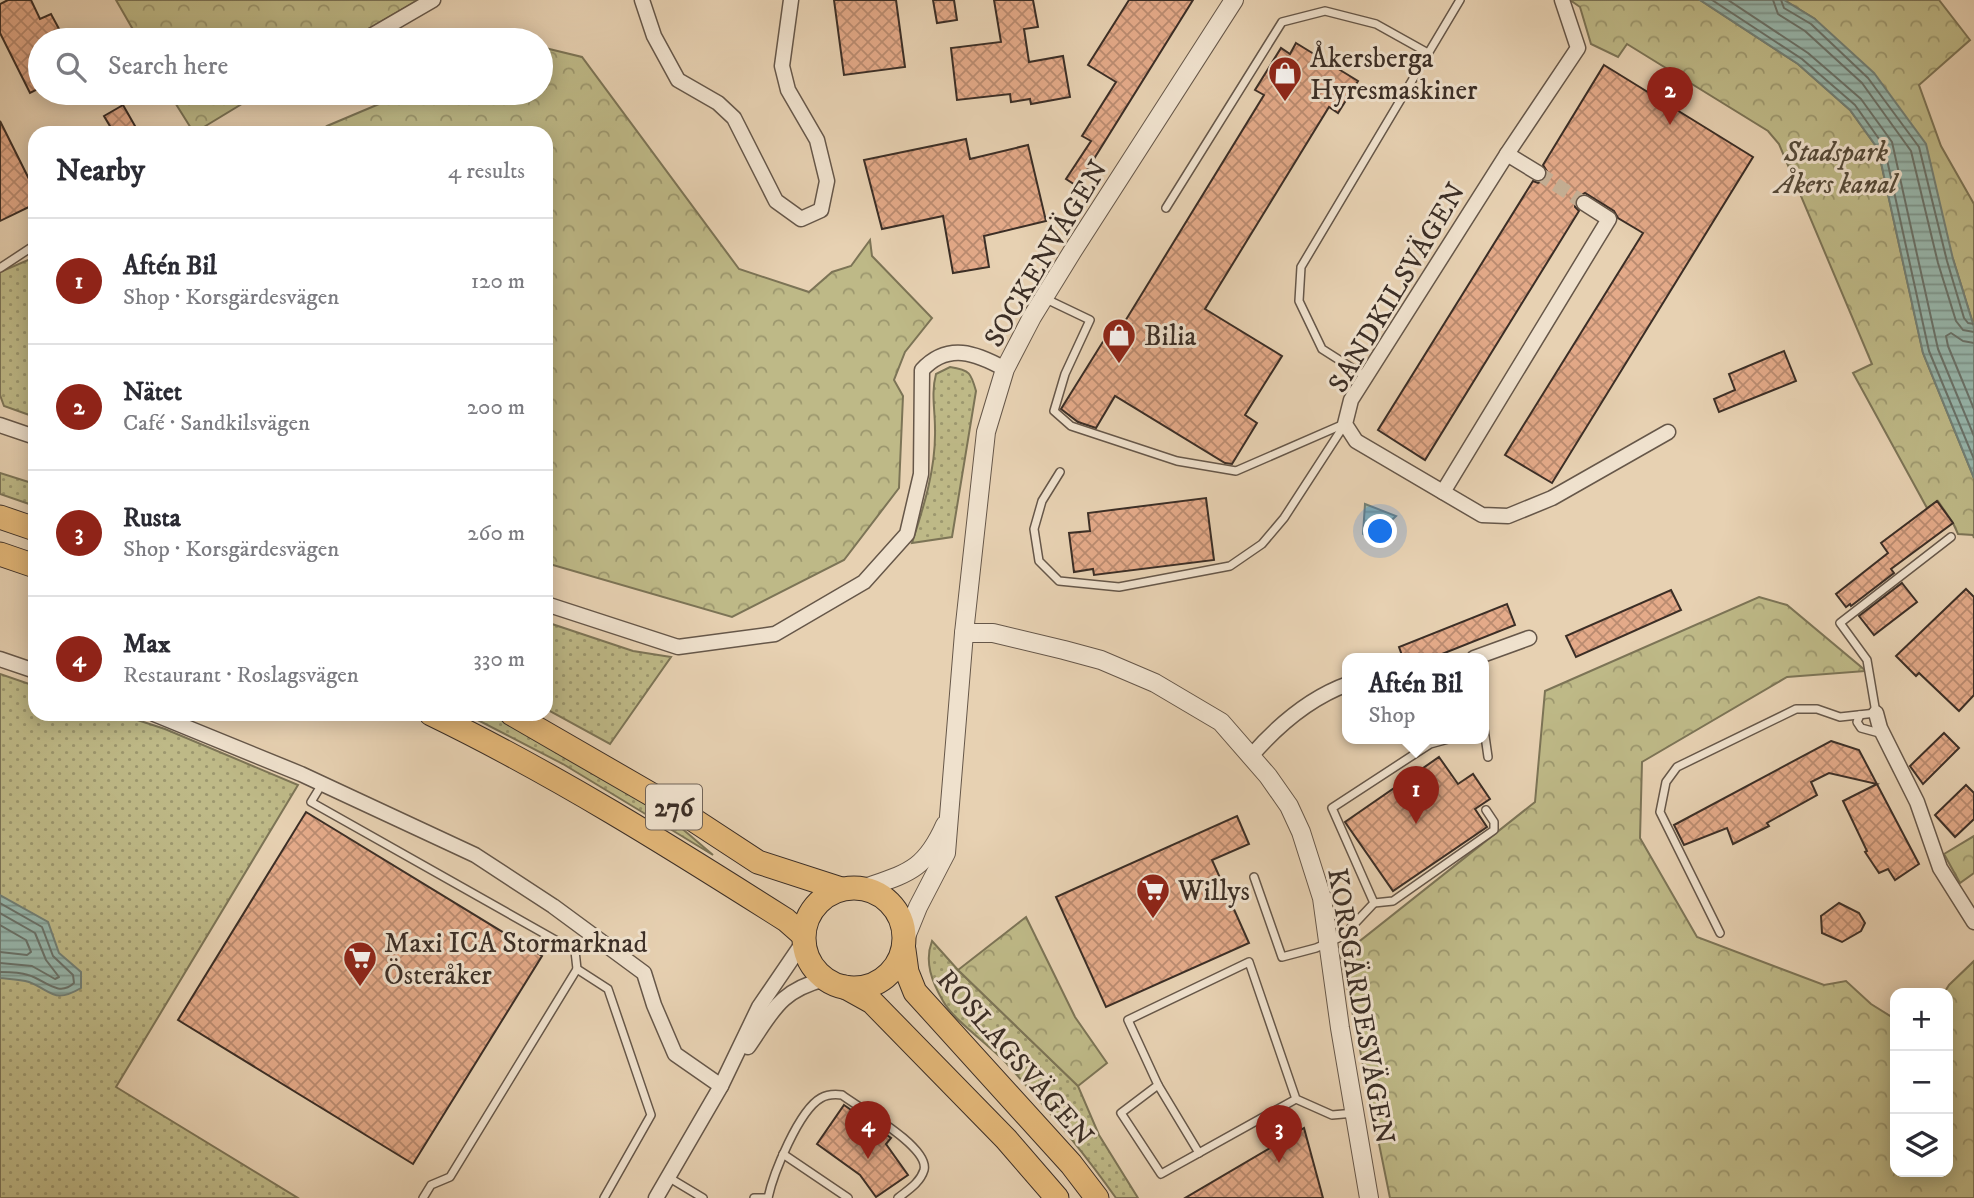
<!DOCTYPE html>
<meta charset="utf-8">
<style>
body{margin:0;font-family:"IM FELL DW Pica",serif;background:#f7f7f7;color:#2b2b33}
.controls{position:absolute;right:21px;bottom:21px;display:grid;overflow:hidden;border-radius:14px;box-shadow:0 4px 18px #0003}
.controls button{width:63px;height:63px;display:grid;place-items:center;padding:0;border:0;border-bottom:2px solid #e1e1e2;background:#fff;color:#2b2b33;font:35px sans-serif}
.you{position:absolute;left:1381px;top:532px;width:24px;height:24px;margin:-18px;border:5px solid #fff;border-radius:50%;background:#1a73e8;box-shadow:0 0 0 10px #1a73e833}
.badge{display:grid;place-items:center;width:46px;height:46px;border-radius:50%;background:#8f2418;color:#fff;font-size:23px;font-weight:700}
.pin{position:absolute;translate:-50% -58px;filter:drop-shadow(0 2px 4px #0008)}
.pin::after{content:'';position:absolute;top:37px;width:24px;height:21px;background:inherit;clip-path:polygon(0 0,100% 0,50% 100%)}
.popup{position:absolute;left:1342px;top:653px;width:147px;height:91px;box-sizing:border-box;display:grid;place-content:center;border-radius:14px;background:#fff;filter:drop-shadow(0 2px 5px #0005);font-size:23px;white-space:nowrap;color:#7c7c81}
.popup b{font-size:26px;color:#2b2b33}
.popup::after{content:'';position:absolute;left:50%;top:100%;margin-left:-14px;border:14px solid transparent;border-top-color:#fff}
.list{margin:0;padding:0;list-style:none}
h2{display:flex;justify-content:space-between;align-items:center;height:91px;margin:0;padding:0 28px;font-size:30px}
h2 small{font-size:23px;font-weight:400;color:#7c7c81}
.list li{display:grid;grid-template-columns:46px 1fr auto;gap:21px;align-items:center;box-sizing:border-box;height:126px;padding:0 28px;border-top:2px solid #e1e1e2}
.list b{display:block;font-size:26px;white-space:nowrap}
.list p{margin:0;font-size:23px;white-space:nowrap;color:#7c7c81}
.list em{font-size:23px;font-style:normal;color:#7c7c81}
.icon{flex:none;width:38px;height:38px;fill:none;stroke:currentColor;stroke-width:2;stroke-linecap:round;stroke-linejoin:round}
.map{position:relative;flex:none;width:1974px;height:1198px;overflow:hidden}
.search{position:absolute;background:#fff;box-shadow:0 4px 18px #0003;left:28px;top:28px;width:525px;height:77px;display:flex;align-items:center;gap:18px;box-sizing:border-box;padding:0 24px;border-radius:38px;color:#7c7c81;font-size:26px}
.panel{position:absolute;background:#fff;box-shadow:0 4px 18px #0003;left:28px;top:126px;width:525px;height:595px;border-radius:21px}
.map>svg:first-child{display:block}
.grass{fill:url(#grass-dots);stroke:#7c7456;stroke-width:2}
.forest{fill:url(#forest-crowns);stroke:#7c7456;stroke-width:2}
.water{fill:url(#water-rules);stroke:#728077;stroke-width:2}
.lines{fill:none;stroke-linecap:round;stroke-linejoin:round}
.shore{stroke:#69726a;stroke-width:2}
.building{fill:url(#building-cross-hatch);stroke:#3b2e26;stroke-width:2}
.minor-tunnel{stroke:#c5b096;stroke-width:14;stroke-dasharray:14 7;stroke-linecap:butt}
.service-casing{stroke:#665749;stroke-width:10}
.minor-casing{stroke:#665749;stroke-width:17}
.tertiary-casing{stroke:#665749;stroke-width:20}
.primary-casing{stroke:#3b2e26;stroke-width:25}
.service{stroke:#efe1cd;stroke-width:7}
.minor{stroke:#efe1cd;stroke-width:14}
.tertiary{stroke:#efe1cd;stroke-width:18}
.primary{stroke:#e4b879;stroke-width:23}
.labels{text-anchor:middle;stroke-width:6;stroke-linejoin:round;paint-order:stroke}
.shield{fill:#efe1cd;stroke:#716458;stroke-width:2}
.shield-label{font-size:26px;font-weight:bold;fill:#3b2e26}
.poi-label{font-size:28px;fill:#3b2e26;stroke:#efe1cd;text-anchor:start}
.park-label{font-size:28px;font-style:italic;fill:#554a39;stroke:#efe1cd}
.street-label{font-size:28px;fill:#3b2e26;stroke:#efe1cd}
</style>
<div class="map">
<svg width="1974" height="1198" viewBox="0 0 1974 1198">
<defs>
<pattern id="grass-dots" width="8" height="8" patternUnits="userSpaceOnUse" patternTransform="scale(1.75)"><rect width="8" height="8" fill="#beb987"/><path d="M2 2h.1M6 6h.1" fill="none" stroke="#9c976e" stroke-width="1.8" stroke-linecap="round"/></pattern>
<pattern id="forest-crowns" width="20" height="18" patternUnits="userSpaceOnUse" patternTransform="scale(1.75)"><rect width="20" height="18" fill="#beb987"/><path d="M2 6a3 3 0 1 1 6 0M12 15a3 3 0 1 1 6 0" fill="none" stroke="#9c976e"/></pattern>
<pattern id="water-rules" width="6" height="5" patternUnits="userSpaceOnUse" patternTransform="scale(1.75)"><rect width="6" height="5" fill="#97b7ad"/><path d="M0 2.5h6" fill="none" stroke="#7c958d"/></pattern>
<pattern id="building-cross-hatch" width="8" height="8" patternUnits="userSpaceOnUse" patternTransform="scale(1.75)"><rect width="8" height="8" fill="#e4aa89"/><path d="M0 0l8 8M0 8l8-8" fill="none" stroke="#ba8b70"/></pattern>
</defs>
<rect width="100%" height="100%" fill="#e7d1b2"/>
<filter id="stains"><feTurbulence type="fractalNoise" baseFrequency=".00286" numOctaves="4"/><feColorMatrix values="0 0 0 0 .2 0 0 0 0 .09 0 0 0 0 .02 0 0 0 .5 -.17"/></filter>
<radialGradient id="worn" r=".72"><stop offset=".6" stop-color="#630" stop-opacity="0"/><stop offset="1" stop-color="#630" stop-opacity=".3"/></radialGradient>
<!-- grass -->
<g class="grass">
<path d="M35,257V417L4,406L0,395V272Z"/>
<path d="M950,367C970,370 971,373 976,391L952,537L912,543C924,506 936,468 935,429C935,409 931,393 936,374Z"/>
<path d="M0,473L35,484V506L0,494Z"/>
<path d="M546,622L633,651L671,657L610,744L546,709Z"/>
<path d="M0,674L35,686V714H119L165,729L298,785L116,1087L298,1198H0Z"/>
<path d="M466,714H489L526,732L616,784L679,826L713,855L563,764Z"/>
<path d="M932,941L958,970L1078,1086L1099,1135L1138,1198H1116C1083,1151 1046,1107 1008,1065C991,1046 954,1021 943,1001C932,982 924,962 932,941Z"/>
</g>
<!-- forest -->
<g class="forest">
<path d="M116,0H418L349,40H139Z"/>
<path d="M1570,0H1700L1798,64L1850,110L1878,149L1923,353L1974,478V538L1973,535L1958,534L1953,523L1938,501L1927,508L1853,373L1872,364L1779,144L1768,131L1627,44L1618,57L1591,44L1580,7Z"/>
<path d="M1784,0H1939L1970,40L1919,85L1941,146L1974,204V327L1953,259L1815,19Z"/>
<path d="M541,47L582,57L739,269L809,292L832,272L851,266L870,240L872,256L932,318L905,352L894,380L903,396L899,488L844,560L732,617L546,563V133H317L327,126L405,93H541Z"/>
<path d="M169,93H260L194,133Z"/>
<path d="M1759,597L1787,605L1866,671L1787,677L1642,762L1640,838L1697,937L1824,985L1846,981L1871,1004L1895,1019V1172H1948V993H1944L1949,985L1974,961V1198H1390L1341,956L1535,802L1545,691Z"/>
<path d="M1974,836V873L1960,883L1944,854Z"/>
<path d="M1026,917L1075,1017L1107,1063L1078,1086L958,970Z"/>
</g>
<!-- water -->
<g class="water">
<path d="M1700,0H1784L1815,19L1874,73L1926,144L1953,259L1974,327V478L1923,353L1878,149L1850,110L1798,64Z"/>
<path d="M1365,504L1396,516L1372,539L1363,534Z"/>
<path d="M0,895L48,922L59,953L81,972V988C54,1004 52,991 29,982C20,979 9,979 0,978Z"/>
</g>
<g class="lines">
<!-- shore -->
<g class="shore">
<path d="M1712,0L1802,59L1855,105L1884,146L1929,351L1974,459"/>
<path d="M1728,0L1808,53L1861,99L1892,142L1938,349L1974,436"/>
<path d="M1773,0L1778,14L1805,31L1862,83L1911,151L1938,263L1956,321L1963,330L1974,332"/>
<path d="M1781,0L1784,8L1811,24L1868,78L1919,147L1947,261L1964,318L1968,323L1974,324"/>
<path d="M1974,343L1963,341L1951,333L1946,336L1948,346L1974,409"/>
<path d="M0,903L42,927L53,956L73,975L74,983C58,998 44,979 28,975C20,972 9,972 0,972"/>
<path d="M0,913L35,933L46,960L59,977L55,979L32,966L0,963"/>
<path d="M0,925L26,940L31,952L27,955L0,952"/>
</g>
</g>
<!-- building -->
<g class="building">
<path d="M8,0H31L40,19L51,14L65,40H40V88L30,93L0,33V4Z"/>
<path d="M834,0H896L905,67L844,75Z"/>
<path d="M933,0H954L957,20L937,23Z"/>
<path d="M994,0H1033L1038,27L1024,29L1029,62L1063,56L1070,97L1031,104L1030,99L1011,102L1010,94L957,100L951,48L1001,42Z"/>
<path d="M1129,0H1193L1077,186L1066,179L1091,141L1082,136L1116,82L1088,65Z"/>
<path d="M1296,43L1358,81L1338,113L1329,107L1205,309L1282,356L1245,415L1257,423L1232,464L1225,463L1115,396L1096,428L1078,422L1061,409L1109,332L1116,336L1264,95L1255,90L1281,48L1290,54Z"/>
<path d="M1604,65L1753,157L1552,483L1505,455L1643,233L1618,218L1614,211L1585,193L1576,198L1575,207L1579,211L1425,460L1378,430L1533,181L1538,183L1546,179L1548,173L1543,165Z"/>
<path d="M123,105L139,133H114L104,116Z"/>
<path d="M0,121L35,191V204L0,221Z"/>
<path d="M966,139L970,159L1028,145L1046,221L984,236L989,267L953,273L943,216L882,229L864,160Z"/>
<path d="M1784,351L1796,381L1719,412L1714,399L1735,390L1729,374Z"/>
<path d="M1206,498L1214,560L1094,575L1093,569L1074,572L1069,533L1090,531L1088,513Z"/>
<path d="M1937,501L1953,523L1891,569L1894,573L1851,606L1850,604L1846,607L1836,594L1888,553L1881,543Z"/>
<path d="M1902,583L1917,602L1874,635L1859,616Z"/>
<path d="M1966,589L1974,597V695L1959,711L1919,673L1916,676L1896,656Z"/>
<path d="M1671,590L1681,610L1576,657L1566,636Z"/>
<path d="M1507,604L1515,625L1432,658H1403L1399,647Z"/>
<path d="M1944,733L1959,748L1923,784L1910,766Z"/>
<path d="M1831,741L1859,750L1919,864L1895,880L1888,869L1879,873L1865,852L1867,851L1843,801L1877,784L1829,773L1811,782L1817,795L1767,823L1769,826L1733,844L1727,828L1684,845L1674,825Z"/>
<path d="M1439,757L1458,784L1473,774L1490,799L1475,809L1487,827L1393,891L1345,822Z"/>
<path d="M1966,785L1974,793V819L1955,837L1935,815Z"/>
<path d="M306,812L542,956L413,1164L178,1020Z"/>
<path d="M1237,816L1249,844L1212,860L1249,943L1106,1007L1056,897Z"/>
<path d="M1839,903L1859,913L1865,923L1861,931L1842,942L1822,933L1821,916Z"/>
<path d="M844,1105L891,1138L886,1144L908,1175L876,1197L860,1175L817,1144Z"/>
<path d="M1304,1128L1323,1198H1185Z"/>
</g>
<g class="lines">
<!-- minor-tunnel -->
<path class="minor-tunnel" d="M1538,173L1584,203"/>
<!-- service casing -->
<g class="service-casing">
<g id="service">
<path d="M1166,208L1282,22L1325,11L1376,24L1428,53"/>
<path d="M0,268L35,245"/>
<path d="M1044,298L1090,320L1065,374L1054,411L1071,426L1177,461L1236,471L1344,424"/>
<path d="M1366,377L1322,349L1299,301L1301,267L1460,0"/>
<path d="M1060,472L1042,501L1034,529L1039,561L1059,581L1119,587L1230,566L1262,544L1284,518L1345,424"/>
<path d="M1860,715L1857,722L1861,728L1883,734"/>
<path d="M1484,729L1488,757"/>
<path d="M322,784L311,802L575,951L577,969L608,989L651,1115L604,1198"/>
<path d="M1254,877L1282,957L1316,948L1343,936L1374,903L1332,808L1430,744L1452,738"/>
<path d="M1374,903L1393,901L1494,830V822L1486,810"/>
<path d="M1720,933L1660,812L1666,782L1677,767L1796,709H1817L1840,717L1876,713L1867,660L1840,623L1951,537"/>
<path d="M1158,1085L1199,1153"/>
<path d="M1296,1099L1161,1174L1121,1113L1158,1085L1128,1020L1249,962L1296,1099L1332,1115L1355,1113"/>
<path d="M783,1154L848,1198"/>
<path d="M668,1177L703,1198"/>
<path d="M423,1198L431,1185L450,1177L577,969"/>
<path d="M754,1198H768"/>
<path d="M768,1198C773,1174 799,1110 821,1098C828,1094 834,1094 842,1095C859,1108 930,1147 924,1170C920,1183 908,1190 898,1198"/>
</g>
</g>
<!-- minor casing -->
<g class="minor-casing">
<g id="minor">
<path d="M642,0L654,36L678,80L718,103L734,118L776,201L801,219L821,210L827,181L817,140L788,90L782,66L791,0"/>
<path d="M1562,0L1578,48L1507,154L1351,400L1345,424L1356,441L1482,515L1508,516L1552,498L1668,432"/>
<path d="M364,40L433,0"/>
<path d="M1507,154L1538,173"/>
<path d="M0,425L35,437"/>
<path d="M1443,492L1609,219L1584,203"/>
<path d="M546,604L678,647L775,634L864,582L907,534L921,474L922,370C948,342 976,353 1005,369"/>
<path d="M1474,658L1529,638"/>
<path d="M0,659L35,671"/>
<path d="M1876,713L1880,728L1917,802L1940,868L1974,922"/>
<path d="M154,714L301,774L475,855L553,906L644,973L654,1005L675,1054L721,1086L656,1198"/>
<path d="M1251,756C1278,725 1309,698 1348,684"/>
<path d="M748,1047C773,1011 779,991 825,979"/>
<path d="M721,1086L759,1007L804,941"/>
</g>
</g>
<!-- tertiary casing -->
<g class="tertiary-casing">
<g id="tertiary">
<path d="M964,633H993L1064,650L1101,660L1155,683L1221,722L1268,776L1289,806L1301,832L1322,898L1340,1028L1369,1198"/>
<path d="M865,888C908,873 925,870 945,825"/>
<path d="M905,939L918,907L946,853L964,633L986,432L1005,369L1032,317L1072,252L1234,0"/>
</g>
</g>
<!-- primary casing -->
<g class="primary-casing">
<g id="primary">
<path d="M0,517L35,529"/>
<path d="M0,554L35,566"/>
<path d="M431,714C555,774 671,847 786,920L803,935"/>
<path d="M512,714L680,811L758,862L841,889"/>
<circle cx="854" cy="938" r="50"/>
<path d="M904,950L907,972L915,992L1071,1164L1097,1198"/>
<path d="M845,987L872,1002L1006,1139L1057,1198"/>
</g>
</g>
<!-- service -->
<use href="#service" class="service"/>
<!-- minor -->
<use href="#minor" class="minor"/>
<!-- tertiary -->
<use href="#tertiary" class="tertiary"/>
<!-- primary -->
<use href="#primary" class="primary"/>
</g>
<!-- icons -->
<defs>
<g id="shop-pin" transform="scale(1.75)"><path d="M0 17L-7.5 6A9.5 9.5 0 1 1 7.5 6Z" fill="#8f2418" stroke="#efe1cd"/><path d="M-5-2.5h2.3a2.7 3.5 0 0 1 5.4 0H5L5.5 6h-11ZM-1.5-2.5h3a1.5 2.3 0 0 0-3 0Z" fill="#fff"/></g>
<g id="supermarket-pin" transform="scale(1.75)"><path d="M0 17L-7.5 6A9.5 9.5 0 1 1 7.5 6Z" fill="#8f2418" stroke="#efe1cd"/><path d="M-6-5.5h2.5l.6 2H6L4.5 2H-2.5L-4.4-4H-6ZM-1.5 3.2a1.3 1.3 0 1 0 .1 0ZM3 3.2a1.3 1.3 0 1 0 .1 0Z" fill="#fff"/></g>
</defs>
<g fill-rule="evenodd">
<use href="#shop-pin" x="1285" y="73"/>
<use href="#shop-pin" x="1119" y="335"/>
<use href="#supermarket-pin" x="1153" y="890"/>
<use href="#supermarket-pin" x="360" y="958"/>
</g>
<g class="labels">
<!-- shield labels -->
<rect class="shield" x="646" y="784.5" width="56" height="45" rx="5"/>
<g class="shield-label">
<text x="674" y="816">276</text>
</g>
<!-- poi labels -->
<g class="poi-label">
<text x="1310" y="67">Åkersberga<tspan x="1310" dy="32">Hyresmaskiner</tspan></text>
<text x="1144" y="345">Bilia</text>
<text x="1178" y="900">Willys</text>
<text x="384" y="952">Maxi ICA Stormarknad<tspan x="384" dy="32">Österåker</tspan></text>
</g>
<!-- park labels -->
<g class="park-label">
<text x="1836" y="161">Stadspark<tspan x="1836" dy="32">Åkers kanal</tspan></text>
</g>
<!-- street labels -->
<g class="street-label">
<text transform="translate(1045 253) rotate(-59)" y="10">SOCKENVÄGEN</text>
<text transform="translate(1396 287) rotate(-59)" y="10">SANDKILSVÄGEN</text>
<text transform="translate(1362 1006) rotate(80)" y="10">KORSGÄRDESVÄGEN</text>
<text transform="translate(1016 1057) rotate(49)" y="10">ROSLAGSVÄGEN</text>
</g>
</g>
<rect width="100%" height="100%" filter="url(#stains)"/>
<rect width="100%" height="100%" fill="url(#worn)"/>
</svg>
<div class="controls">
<button>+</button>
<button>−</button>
<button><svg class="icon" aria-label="layers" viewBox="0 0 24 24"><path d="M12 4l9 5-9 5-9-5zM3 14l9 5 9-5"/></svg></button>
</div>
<div class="you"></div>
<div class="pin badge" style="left:1416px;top:824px">1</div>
<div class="popup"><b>Aftén Bil</b>Shop</div>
<div class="pin badge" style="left:1670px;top:125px">2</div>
<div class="pin badge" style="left:1279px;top:1163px">3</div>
<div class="pin badge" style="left:868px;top:1159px">4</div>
<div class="search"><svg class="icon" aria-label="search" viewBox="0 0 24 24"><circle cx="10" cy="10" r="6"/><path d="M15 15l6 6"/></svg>Search here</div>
<section class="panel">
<h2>Nearby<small>4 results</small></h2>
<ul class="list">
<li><span class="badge">1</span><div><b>Aftén Bil</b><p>Shop · Korsgärdesvägen</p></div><em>120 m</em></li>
<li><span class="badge">2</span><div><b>Nätet</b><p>Café · Sandkilsvägen</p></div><em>200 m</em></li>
<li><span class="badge">3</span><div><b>Rusta</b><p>Shop · Korsgärdesvägen</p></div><em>260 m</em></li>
<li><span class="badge">4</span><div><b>Max</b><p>Restaurant · Roslagsvägen</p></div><em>330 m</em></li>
</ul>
</section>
</div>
